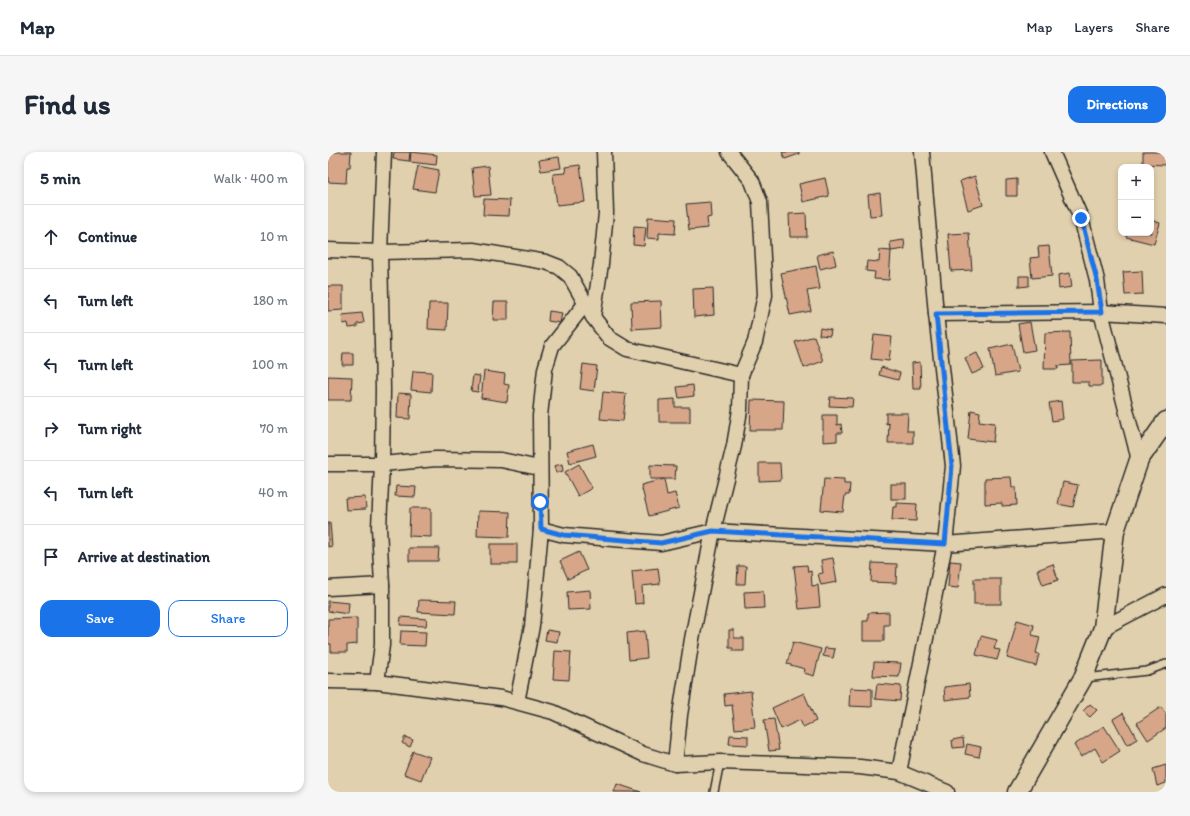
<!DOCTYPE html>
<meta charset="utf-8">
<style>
body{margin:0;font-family:Itim,sans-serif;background:#f6f6f7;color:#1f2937}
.controls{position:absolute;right:12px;top:12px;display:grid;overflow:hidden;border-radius:8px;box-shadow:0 2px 6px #0003}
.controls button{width:36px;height:36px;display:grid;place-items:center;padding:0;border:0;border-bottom:1px solid #e0e1e3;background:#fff;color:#1f2937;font:20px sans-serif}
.stop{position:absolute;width:12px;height:12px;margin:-9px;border:3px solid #1a73e8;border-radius:50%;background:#fff}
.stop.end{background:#1a73e8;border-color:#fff;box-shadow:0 1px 4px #0008}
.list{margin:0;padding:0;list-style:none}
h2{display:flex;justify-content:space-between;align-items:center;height:52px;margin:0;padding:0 16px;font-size:17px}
h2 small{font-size:13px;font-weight:400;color:#747a83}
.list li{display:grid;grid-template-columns:26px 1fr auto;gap:12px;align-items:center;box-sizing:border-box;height:64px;padding:0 16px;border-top:1px solid #e0e1e3}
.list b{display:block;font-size:15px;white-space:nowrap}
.list em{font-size:13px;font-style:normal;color:#747a83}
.actions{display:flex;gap:8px;padding:12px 16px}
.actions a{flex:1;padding:9px 0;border:1px solid #1a73e8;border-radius:12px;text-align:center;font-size:14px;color:#1a73e8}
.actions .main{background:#1a73e8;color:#fff}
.icon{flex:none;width:22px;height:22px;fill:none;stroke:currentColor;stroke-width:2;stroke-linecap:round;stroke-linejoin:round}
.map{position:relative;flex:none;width:838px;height:640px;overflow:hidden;border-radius:12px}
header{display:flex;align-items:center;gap:24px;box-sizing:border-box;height:56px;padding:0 20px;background:#fff;border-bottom:1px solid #e0e1e3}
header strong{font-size:19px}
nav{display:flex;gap:22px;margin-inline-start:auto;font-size:14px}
.intro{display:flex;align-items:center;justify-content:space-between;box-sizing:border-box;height:96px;padding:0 24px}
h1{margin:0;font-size:28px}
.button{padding:10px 18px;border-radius:12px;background:#1a73e8;color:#fff;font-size:14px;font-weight:700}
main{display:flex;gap:24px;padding:0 24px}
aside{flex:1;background:#fff;border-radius:12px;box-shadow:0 2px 6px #0003}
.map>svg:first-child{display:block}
.building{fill:#d7a689;stroke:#2b2b2b}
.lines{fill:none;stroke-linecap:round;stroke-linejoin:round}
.service-casing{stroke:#2b2b2b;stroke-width:10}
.minor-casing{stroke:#2b2b2b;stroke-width:17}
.tertiary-casing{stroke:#2b2b2b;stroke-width:21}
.service{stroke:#e1d0ad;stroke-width:7}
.minor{stroke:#e1d0ad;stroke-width:14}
.tertiary{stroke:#e1d0ad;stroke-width:18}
.route{stroke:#1a73e8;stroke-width:5}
</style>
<header>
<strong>Map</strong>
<nav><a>Map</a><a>Layers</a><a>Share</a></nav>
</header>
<div class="intro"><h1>Find us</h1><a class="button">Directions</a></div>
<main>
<aside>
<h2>5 min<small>Walk · 400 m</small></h2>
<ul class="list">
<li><svg class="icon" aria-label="ahead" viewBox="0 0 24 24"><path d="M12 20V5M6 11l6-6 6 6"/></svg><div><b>Continue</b></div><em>10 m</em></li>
<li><svg class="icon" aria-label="left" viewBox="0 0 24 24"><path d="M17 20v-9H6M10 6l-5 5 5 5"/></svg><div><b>Turn left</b></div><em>180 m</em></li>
<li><svg class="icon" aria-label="left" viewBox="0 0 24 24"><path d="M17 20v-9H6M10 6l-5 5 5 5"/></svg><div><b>Turn left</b></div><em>100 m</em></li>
<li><svg class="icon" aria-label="right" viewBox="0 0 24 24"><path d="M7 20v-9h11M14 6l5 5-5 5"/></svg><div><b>Turn right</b></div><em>70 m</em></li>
<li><svg class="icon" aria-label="left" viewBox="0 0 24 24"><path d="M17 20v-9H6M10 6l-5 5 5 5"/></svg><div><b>Turn left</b></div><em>40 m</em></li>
<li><svg class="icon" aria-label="arrive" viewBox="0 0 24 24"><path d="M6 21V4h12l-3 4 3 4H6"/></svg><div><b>Arrive at destination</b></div></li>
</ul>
<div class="actions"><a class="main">Save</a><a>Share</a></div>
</aside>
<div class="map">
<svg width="838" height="640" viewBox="0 0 838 640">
<rect width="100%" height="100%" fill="#e1d0ad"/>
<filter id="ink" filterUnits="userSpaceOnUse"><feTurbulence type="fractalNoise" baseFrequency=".025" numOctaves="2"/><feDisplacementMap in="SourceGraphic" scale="8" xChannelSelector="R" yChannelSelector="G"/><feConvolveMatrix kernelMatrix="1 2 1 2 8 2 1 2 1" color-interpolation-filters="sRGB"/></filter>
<g filter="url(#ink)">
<!-- building -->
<g class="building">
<path d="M0,0H23L22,15H19L18,31L0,30Z"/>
<path d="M66,0H82L81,9L65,7Z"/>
<path d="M83,0L109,3L108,13L82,10Z"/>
<path d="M454,0H471V2L457,7Z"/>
<path d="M815,0H838V13L815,12Z"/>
<path d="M231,5L233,16L213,19L211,8Z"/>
<path d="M252,13L257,50L229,53L225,22L238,21L237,15Z"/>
<path d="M90,14L111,18L107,40L85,37Z"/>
<path d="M160,14L163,43L147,44L144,16Z"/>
<path d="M647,24L655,53L640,58L632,29Z"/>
<path d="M497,26L501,44L475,50L471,32Z"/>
<path d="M689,27V44H678V28Z"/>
<path d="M552,41L554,63L542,64L540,43Z"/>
<path d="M156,47L182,48L181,64L155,63Z"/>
<path d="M382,50L383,65L379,66L380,76L361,78L358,52Z"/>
<path d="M478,61L479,85H462L461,62Z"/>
<path d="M320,65L348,67L347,82L331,81V87L319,86Z"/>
<path d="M823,68L832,71L826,92L798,85L800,81H823Z"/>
<path d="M306,74L318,75L316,94L305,93Z"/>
<path d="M641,81L644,118L623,119L620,82Z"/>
<path d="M576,88L577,97L563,99L562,90Z"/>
<path d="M721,94L724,124L704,126L702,106L711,105L710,95Z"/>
<path d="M552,98L563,99L561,128L546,127L547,120L538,119L539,109L551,110Z"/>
<path d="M505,99L508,113L492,117L489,103Z"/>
<path d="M488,114L492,137L479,139L483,159L462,163L453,121Z"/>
<path d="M814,119L815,142L797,143L795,120Z"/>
<path d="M742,121L744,135L731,137L730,123Z"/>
<path d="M691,124H701V134L691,135Z"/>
<path d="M0,134H15V158L0,159Z"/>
<path d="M385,136L386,163L366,165L365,137Z"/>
<path d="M333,149L334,175L304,177L303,150Z"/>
<path d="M166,150H180V168H165Z"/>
<path d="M101,151H120L119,178L100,177Z"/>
<path d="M221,159L234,161L232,171L220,169Z"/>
<path d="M34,161L36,171L29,172V175L21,176L20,171L15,172L14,163Z"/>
<path d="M702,170L707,198L695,200L690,172Z"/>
<path d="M492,176L503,178L502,184L491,183Z"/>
<path d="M742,180L743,213L729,214L730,217H716L717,181Z"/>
<path d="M546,183L564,185L561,209L543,207Z"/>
<path d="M486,184L495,209L476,216L467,190Z"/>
<path d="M684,192L690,220L667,224L662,197Z"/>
<path d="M15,201H25V213H14Z"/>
<path d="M649,201L656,217L644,222L637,206Z"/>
<path d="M774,208V234H761V230H744V209Z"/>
<path d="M592,210L593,237H585L584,211Z"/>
<path d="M255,212L269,214L266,239L252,237Z"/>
<path d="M553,215L572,221L570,228L551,223Z"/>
<path d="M85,219L104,220L103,240L83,238Z"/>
<path d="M156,219L177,222L176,232L181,233L179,250L153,246Z"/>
<path d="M145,223L152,224L150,240L143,239Z"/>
<path d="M0,224L24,225L23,248H0Z"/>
<path d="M365,233L366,244L351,246L349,235Z"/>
<path d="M275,240L298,242L295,269L272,267Z"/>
<path d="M70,241L83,242L82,267L69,266Z"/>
<path d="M502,245L525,246L524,255L501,254Z"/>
<path d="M347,247V255H362V270H331V248Z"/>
<path d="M423,248L456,249L455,278H422Z"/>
<path d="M733,249L735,267L724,269L721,251Z"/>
<path d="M643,258L652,260L651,269L667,271L665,290L640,287Z"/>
<path d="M558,261H580L579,279H585V291H560L561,271L558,272Z"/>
<path d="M495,263H509V273L513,272L514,281H509V289L495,290Z"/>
<path d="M265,292L268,304L242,311L239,299Z"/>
<path d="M431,311H452L453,328L431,329Z"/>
<path d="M234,312L235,319L228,321L226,314Z"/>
<path d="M251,312L264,336L250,344L237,320Z"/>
<path d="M322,313L348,314L347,327H322Z"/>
<path d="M683,325L684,335H688L689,353L674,354V351L657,352V326Z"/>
<path d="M336,327L339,343L347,341L351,356L321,364L313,333Z"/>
<path d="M496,327L516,328V332H522L521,343H517L515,360L493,358Z"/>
<path d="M735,330L750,333L745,355L730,352Z"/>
<rect x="563" y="332" width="15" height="15"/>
<path d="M68,334L88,335L87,345L67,344Z"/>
<path d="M37,345L38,357L18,358L17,346Z"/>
<path d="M569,351L589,352L588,369L564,368L565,355H569Z"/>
<path d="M82,356H103V385L81,384Z"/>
<path d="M150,359L182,360L181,385L149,384Z"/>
<path d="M0,371H2L4,394L0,395Z"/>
<rect x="162" y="392" width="27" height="20"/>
<path d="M81,396H111L110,409H81Z"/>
<path d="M251,400L259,418L240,427L232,409Z"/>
<path d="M505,406L509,430L493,433L490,422L495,421L493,408Z"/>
<path d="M622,409L633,410L630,436L620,435Z"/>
<path d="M544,411L569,412L568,431L543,430Z"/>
<path d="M725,412L730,428L715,433L709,418Z"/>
<path d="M479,413L480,420L483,419L484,434L490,433L492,455L471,457L466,414Z"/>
<path d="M410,414H418L417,432H409Z"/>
<path d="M330,416L332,432L314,434L315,451L307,452L304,419Z"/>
<rect x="646" y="427" width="27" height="25"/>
<path d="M262,438L263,457L240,458L239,440Z"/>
<path d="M435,439L436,456L417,457L416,440Z"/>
<path d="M91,448L128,449L127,462L90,460Z"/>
<path d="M0,449L21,451L20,462L0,459Z"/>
<path d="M561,460V473H556V489H535V469H540V461Z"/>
<path d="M73,465L99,467L98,474L72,473Z"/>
<path d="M29,466V492L19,493V500H3V492H0V467Z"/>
<path d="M689,468L706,473L704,483L712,485L708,501L711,502L708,514L679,506Z"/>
<path d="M219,478L231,480L229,490L217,488Z"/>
<path d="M401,478H406V486H416V499H405V496H401Z"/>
<path d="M73,479L98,480L97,494L72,493Z"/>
<path d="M317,479L319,506L301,508L299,481Z"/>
<path d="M653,484L669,488L666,497L672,498L669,508L648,503Z"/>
<path d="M465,490L493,497L486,524L476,521L477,517L459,512Z"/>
<path d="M497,496L507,497L505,506L495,504Z"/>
<path d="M227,499L243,500L241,528L225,527Z"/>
<path d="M546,510L573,511L571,525L545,524Z"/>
<path d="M549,532L573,534L572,549L547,547Z"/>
<path d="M641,532L642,545L617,548L616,535Z"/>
<path d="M522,536L544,537V555L521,554Z"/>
<path d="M423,539L427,575L407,577L404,553L397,554L396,542Z"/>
<path d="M476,541L488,569L475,575L472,568L453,577L444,556Z"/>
<path d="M762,552L769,558L762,565L755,559Z"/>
<path d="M833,555L838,562V576L820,588L809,571Z"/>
<path d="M795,561L809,587L799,593L785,567Z"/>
<path d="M446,567L451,598L441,599L436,568Z"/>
<path d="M776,574L792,599L775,610L767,596L753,605L746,593Z"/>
<path d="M402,583L420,584V593L401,592Z"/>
<path d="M77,585L85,588L82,595L74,591Z"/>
<path d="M635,586L636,595L625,596L624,588Z"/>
<path d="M639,592L653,595L651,605L637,602Z"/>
<path d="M85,599L102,605L93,628L76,622Z"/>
<path d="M838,613V631L829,634L825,617Z"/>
<path d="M289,632L313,640H286Z"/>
</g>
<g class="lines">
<!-- service casing -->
<g class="service-casing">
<g id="service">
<path d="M757,526L819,519L838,512"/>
<path d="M386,640L392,610"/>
</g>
</g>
<!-- minor casing -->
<g class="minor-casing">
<g id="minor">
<path d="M724,0L753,66L769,128L773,160L811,308"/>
<path d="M0,98L52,100L145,98L218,110L231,115L242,124L265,165L281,186L299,197L413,223"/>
<path d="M608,162L773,160L838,164"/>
<path d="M265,165L273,112L278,61L276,0"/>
<path d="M0,312H54L108,307L173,308L211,316"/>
<path d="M213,377L236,383L333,391L385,379L617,392L787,379"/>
<path d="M0,436L54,433"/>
<path d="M775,476L838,443"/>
<path d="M0,529L49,530L173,546L225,560L272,582L315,602L347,612L392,610L532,615L571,620L619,640"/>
<path d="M49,530L54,493V433L51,375L54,312L55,237L52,100L56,0"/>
<path d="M189,550L204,474L213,377L212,264L217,217L224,194L257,152"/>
<path d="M347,612L352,563L364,487L385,379L406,294L412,258L413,223L427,190L437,143L432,50L424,29L401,0"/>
<path d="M571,620L617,392L625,314L608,162L594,0"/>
</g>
</g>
<!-- tertiary casing -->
<g class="tertiary-casing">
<path id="tertiary" d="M689,640L755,526L775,476L787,379L811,308L838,269"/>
</g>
<!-- service -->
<use href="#service" class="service"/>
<!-- minor -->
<use href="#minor" class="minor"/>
<!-- tertiary -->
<use href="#tertiary" class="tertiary"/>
</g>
</g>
<g class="lines" filter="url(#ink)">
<!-- route -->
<path class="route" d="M212,350L213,377L236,383L333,391L385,379L617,392L624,314L608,162L774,160L769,128L753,66"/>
</g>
</svg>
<div class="controls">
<button>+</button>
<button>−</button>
</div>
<div class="stop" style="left:212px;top:350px"></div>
<div class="stop end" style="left:753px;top:66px"></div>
</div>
</main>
